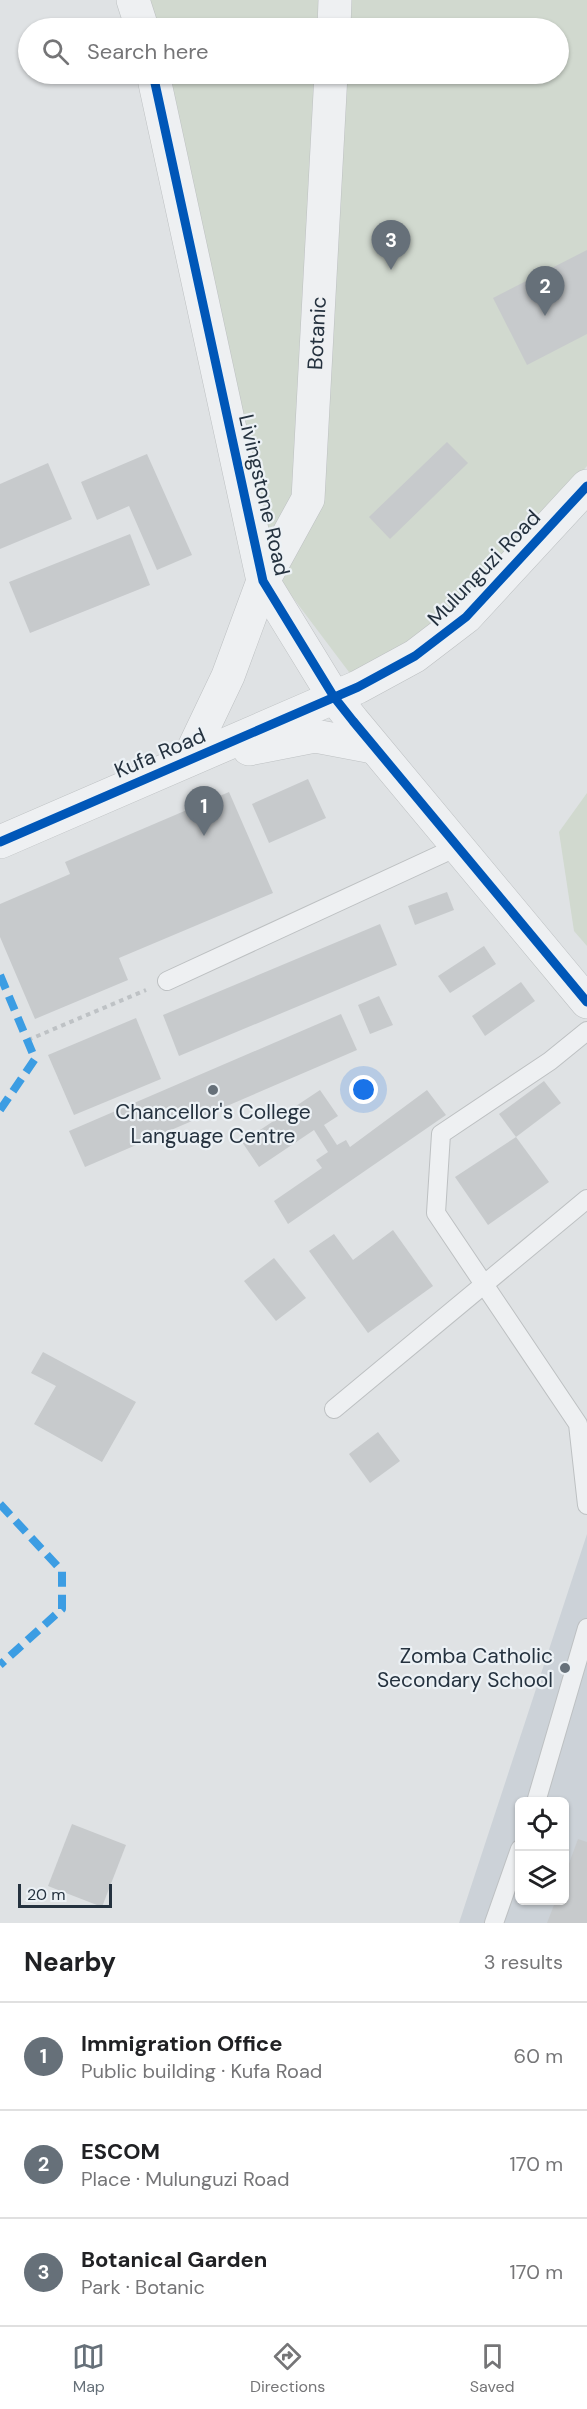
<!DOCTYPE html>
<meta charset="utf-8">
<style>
body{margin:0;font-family:"DM Sans",sans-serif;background:#f6f6f6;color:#202124}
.controls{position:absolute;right:18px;bottom:18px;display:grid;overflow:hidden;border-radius:9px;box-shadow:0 2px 4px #0004}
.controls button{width:54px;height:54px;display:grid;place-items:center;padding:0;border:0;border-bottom:2px solid #e0e0e0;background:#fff;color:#202124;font:30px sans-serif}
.scale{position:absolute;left:18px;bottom:15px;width:94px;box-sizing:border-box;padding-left:6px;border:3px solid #25323f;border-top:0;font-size:16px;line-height:21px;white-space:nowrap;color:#25323f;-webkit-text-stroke:4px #ecf1f5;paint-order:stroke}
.you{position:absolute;left:364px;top:1090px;width:21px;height:21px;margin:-15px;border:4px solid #fff;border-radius:50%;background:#1a73e8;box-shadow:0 0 0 9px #1a73e833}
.badge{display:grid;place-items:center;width:39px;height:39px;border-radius:50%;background:#667079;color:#fff;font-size:20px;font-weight:700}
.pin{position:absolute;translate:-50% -50px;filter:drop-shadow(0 2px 3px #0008)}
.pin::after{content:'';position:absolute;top:32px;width:21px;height:18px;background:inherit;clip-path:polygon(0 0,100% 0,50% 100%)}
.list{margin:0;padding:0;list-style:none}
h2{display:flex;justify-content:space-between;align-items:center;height:78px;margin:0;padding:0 24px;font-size:26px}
h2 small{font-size:20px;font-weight:400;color:#757577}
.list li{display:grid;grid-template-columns:39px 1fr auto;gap:18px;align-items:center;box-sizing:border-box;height:108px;padding:0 24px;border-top:2px solid #e0e0e0}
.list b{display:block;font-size:22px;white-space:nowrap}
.list p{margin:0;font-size:20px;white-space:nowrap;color:#757577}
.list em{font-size:20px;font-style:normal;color:#757577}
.icon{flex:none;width:33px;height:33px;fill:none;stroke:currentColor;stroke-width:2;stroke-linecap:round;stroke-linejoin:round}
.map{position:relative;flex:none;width:587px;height:1923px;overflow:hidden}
.search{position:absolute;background:#fff;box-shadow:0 2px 4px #0004;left:18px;right:18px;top:18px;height:66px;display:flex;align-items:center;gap:15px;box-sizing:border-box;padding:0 21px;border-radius:33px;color:#757577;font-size:22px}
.sheet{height:402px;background:#fff}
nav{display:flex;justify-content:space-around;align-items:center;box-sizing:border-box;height:84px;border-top:2px solid #e0e0e0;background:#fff;font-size:16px;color:#757577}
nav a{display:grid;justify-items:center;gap:3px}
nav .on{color:#667079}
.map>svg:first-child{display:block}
.built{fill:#ccd2d8;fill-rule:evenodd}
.green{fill:#d1d9cf}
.building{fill:#c7cacc}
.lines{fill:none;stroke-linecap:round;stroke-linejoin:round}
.lane-casing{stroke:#bdc0c2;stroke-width:20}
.street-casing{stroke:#bdc0c2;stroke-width:34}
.path{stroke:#bec2c5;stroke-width:4;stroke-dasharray:4.5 4.5;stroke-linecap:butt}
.lane{stroke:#eef0f2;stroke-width:18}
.street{stroke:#eef0f2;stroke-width:33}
.quiet{stroke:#3c9de3;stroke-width:8;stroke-dasharray:15 8;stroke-linecap:butt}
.cycleway-casing{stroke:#ecf1f5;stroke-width:13}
.cycleway{stroke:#0057b8;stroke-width:9}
.poi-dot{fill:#667079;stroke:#ecf1f5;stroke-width:2}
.labels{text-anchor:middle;stroke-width:4.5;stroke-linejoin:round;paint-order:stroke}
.street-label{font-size:21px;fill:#25323f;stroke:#ecf1f5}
.poi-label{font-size:21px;fill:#25323f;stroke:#ecf1f5}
</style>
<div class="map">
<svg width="587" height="1923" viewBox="0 0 587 1923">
<rect width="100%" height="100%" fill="#dfe2e4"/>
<!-- built -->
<path class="built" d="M587,1534V1923H459ZM520,1802H564V1900H520Z"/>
<!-- green -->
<g class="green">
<path d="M139,0H587V466L442,631L358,684L242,530L160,74H558V28H149Z"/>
<path d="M587,793V946L574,931L559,832Z"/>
</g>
<!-- building -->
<g class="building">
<path d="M587,250V334L527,365L493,298Z"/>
<path d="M447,442L468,463L390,539L369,517Z"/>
<path d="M147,454L192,555L157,570L129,506L97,520L81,482Z"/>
<path d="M48,463L72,519L0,549V484Z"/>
<path d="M130,534L150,585L30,633L9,582Z"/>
<path d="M308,779L326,818L269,843L252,804Z"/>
<path d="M229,792L273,893L119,958L128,980L35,1019L0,937V904L70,874L65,862Z"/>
<path d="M447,892L454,910L415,925L408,906Z"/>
<path d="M380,924L397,965L179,1056L163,1015Z"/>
<path d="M484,946L496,964L450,993L438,976Z"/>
<path d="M521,982L535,1001L485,1036L472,1016Z"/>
<path d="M379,996L393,1025L370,1034L358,1005Z"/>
<path d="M341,1014L357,1050L85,1167L69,1131Z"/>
<path d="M136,1018L161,1079L74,1115L48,1055Z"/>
<path d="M544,1081L561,1103L516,1137L499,1114Z"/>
<path d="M320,1090L338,1116L324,1125L337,1145L346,1140L350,1147L427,1090L446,1115L288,1224L274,1201L322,1168L316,1160L328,1152L314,1130L259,1167L242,1142Z"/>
<path d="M516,1137L549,1182L488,1225L455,1177Z"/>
<path d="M393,1230L433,1286L368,1333L309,1251L334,1234L353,1260Z"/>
<path d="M274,1258L306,1298L276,1321L244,1281Z"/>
<path d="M43,1352L136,1402L102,1462L34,1424L56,1386L31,1373Z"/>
<path d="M378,1432L400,1461L370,1483L349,1454Z"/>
<path d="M72,1824L126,1845L102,1907L48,1886Z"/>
<path d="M578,1839L587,1842V1923H547L556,1900H564V1877Z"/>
</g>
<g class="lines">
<!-- lane casing -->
<g class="lane-casing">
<g id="lane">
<path d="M167,981L457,847"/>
<path d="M587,1031L550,1061L441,1134L436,1213L578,1424L587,1505"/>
<path d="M334,1409L587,1199"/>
<path d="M536,1802L587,1628"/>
<path d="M494,1923L520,1849"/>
</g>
</g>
<!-- street casing -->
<g class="street-casing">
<g id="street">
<path d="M133,0L142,28"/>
<path d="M334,28L335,0"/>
<path d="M153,74L263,581L334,697L353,721L587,1002"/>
<path d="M249,749L315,736L373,747"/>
<path id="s1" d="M188,760L228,676L263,581L308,499L331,74"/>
<path d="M0,842L358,687L415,656L466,617L587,486"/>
</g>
</g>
<!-- path -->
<path class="path" d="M28,1040L146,990"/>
<!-- lane -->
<use href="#lane" class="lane"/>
<!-- street -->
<use href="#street" class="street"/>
<!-- quiet -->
<g class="quiet">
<path d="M0,975L35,1059L0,1110"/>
<path d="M0,1504L62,1571V1609L0,1665"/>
</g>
<!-- cycleway casing -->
<g class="cycleway-casing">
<g id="cycleway">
<path d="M153,74L263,581L334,697L353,721L587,1002"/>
<path d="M0,842L358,687L415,656L466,617L587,486"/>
</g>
</g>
<!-- cycleway -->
<use href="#cycleway" class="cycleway"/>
</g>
<!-- markers -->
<g class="poi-dot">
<circle cx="213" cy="1090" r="6"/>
<circle cx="565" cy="1668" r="6"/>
</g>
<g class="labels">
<!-- street labels -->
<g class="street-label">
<text dy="7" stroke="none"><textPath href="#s1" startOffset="454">Botanic</textPath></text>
<text transform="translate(264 495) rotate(77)" y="7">Livingstone Road</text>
<text transform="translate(484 568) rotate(-46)" y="7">Mulunguzi Road</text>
<text transform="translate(160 753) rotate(-23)" y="7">Kufa Road</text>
</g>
<!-- poi labels -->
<g class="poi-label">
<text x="213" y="1119">Chancellor's College<tspan x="213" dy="24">Language Centre</tspan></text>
<text x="553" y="1663" text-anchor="end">Zomba Catholic<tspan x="553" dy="24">Secondary School</tspan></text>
</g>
</g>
</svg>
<div class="controls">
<button><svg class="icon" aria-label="locate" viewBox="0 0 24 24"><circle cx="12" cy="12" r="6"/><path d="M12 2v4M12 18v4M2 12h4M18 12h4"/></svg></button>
<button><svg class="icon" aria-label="layers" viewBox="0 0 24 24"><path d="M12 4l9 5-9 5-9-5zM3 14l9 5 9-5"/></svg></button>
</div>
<div class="scale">20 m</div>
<div class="you"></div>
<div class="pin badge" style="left:204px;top:836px">1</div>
<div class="pin badge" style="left:545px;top:316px">2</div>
<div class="pin badge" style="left:391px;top:270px">3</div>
<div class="search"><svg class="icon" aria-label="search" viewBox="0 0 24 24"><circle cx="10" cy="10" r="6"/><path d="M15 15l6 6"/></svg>Search here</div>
</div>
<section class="sheet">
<h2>Nearby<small>3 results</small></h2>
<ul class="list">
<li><span class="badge">1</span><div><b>Immigration Office</b><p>Public building · Kufa Road</p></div><em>60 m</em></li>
<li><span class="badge">2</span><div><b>ESCOM</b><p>Place · Mulunguzi Road</p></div><em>170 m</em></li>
<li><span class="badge">3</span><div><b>Botanical Garden</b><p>Park · Botanic</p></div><em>170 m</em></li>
</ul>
</section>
<nav>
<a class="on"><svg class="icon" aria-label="map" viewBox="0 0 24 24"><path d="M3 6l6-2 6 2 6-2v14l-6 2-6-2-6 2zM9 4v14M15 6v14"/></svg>Map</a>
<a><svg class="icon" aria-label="directions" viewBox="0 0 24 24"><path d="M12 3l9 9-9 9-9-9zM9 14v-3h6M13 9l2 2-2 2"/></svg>Directions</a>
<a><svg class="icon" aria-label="saved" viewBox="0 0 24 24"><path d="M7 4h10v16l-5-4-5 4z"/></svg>Saved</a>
</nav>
